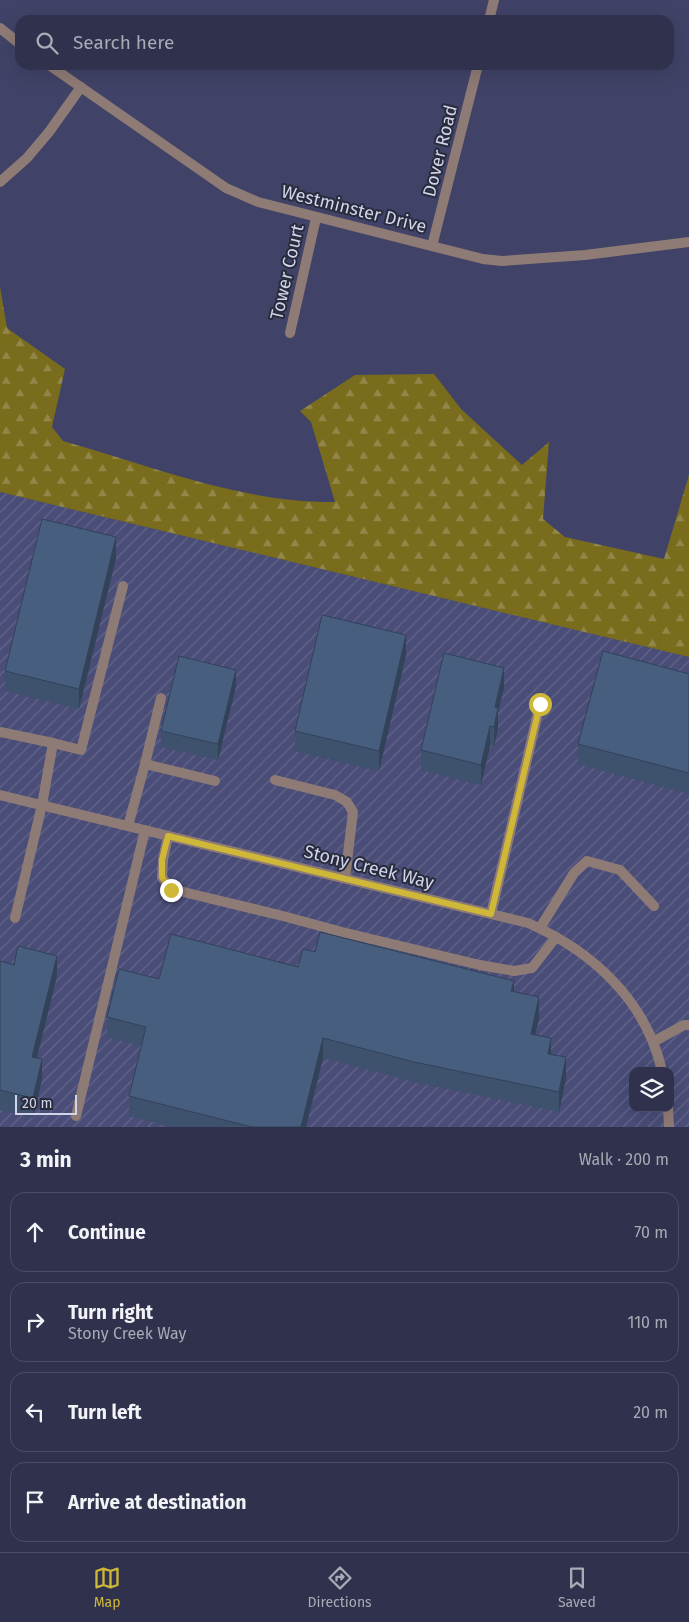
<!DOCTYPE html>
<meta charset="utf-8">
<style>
body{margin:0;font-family:"Fira Sans",sans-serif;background:#383a54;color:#f1f3f6}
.controls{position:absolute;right:15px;bottom:15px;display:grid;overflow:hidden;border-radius:10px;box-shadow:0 5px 20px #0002}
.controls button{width:45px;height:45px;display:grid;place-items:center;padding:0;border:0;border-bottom:1px solid #4b4d65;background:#30324d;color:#f1f3f6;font:25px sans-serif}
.scale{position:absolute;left:15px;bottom:12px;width:62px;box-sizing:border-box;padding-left:5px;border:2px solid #d1d4ea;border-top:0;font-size:14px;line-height:18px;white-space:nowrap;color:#d1d4ea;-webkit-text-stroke:4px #292c3c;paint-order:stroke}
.stop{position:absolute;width:15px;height:15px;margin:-11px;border:4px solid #cfb837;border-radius:50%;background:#fff}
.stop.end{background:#cfb837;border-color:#fff;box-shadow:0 1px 5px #0008}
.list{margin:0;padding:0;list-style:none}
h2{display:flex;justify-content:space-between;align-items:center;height:65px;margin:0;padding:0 20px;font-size:21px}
h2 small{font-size:16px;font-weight:400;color:#a8aab6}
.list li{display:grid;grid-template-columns:32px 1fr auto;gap:15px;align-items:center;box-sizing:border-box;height:80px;margin:0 10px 10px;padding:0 10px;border:1px solid #4b4d65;border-radius:15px}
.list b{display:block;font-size:19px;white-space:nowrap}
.list p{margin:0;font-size:16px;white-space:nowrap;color:#a8aab6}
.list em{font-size:16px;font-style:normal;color:#a8aab6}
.icon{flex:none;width:28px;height:28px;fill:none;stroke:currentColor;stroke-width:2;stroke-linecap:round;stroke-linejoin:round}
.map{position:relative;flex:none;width:689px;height:1127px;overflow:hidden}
.search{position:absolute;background:#30324d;box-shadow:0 5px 20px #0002;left:15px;right:15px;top:15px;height:55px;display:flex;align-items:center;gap:12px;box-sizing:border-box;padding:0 18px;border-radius:15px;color:#a8aab6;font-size:19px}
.sheet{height:425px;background:#30324d}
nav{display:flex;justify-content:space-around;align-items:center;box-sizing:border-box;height:70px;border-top:1px solid #4b4d65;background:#30324d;font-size:14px;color:#a8aab6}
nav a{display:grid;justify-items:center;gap:2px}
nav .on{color:#cfb837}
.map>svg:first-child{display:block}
.industrial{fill:url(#industrial-furrows);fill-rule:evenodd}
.forest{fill:url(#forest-firs)}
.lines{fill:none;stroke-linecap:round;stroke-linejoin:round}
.service{stroke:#8f7b75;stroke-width:10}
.minor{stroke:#8f7b75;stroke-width:10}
.wall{fill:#3e516d}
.shaded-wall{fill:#324259}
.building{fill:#485e7f;stroke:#324259}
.route{stroke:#cfb837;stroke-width:6}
.labels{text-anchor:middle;stroke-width:4;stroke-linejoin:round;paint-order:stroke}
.street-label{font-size:18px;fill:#d1d4ea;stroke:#292c3c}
</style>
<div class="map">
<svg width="689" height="1127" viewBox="0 0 689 1127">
<defs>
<pattern id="industrial-furrows" width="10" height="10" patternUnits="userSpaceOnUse" patternTransform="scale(1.25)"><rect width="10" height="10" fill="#494d77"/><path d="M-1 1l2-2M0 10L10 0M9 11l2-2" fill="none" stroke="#62668a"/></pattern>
<pattern id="forest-firs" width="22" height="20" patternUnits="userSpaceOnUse" patternTransform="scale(1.25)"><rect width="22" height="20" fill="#7a6c1d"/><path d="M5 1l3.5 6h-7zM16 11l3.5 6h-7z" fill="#928749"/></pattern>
</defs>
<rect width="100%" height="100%" fill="#404367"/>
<!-- industrial -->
<path class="industrial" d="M0,492L689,657V1127H0ZM633,1071H670V1108H633Z"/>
<!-- forest -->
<path class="forest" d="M0,287L7,328L65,369L52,427L63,441C152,466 241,503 335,502L311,422L300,411L355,375L434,374L461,409L522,465L549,442L543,519L565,537L664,559L689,475V657L0,492Z"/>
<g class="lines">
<!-- service -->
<g class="service">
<path d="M0,732L53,743"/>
<path d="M145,764L161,698"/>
<path d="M275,780L335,795L347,802L353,812L345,878"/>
<path d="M128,826L145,764L215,781"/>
<path d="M168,836L163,860L162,877L171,889L283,916L342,932L480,965L514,971L532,968L556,937"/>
<path d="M491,914L540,704"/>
<path d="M15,918L42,805L53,743L81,750L123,586"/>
<path d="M540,928L574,873L587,861L620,870L654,906"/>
<path d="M653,1042L684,1025H689"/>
<path d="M76,1116L145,830"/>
</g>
<!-- minor -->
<g class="minor">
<path d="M489,20L494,0"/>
<path d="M0,28L20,44"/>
<path d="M49,65L226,188L258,202L483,259L502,261L585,255L689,242"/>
<path d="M0,182L27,158L49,132L81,87"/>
<path d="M432,246L478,65"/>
<path d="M290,333L316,218"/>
<path d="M0,795L528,923C592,951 646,1000 662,1071"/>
<path d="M668,1108L669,1127"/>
</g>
</g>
<!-- wall -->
<g class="wall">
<path d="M116,558L79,709L5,691V671Z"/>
<path d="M406,655L379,771L295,751V731Z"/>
<path d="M689,674V794L578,764V744Z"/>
<path d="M236,686L218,760L161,747V731Z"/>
<path d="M504,688L498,712V728L494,747L490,746L481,785L421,770V750Z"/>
<path d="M315,952L514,992L539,1017L536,1035L551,1054L566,1078L559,1112L414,1082L323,1058L306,1127H172L129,1116V1096L142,1046L107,1037V1017L159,979L298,967Z"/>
<path d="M0,961L57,976L37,1058L42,1079L33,1118L0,1110Z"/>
</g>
<!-- shaded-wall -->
<g class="shaded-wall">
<path d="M116,537V558L79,709V689Z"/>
<path d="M406,635V655L379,771V751Z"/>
<path d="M504,668V688L498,712V728L494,747L495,707Z"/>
<path d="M236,670V686L218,760V744Z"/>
<path d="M490,726V746L481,785V765Z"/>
<path d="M57,956V976L32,1077V1057Z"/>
<path d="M514,981V1001L511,991Z"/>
<path d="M539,997V1017L531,1054V1034Z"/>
<path d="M323,1038V1058L306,1127H301Z"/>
<path d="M551,1038V1058L548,1054Z"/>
<path d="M566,1057V1078L559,1112V1092Z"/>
<path d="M42,1059V1079L33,1118V1098Z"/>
</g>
<!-- building -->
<g class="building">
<path d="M42,519L116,537L79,689L5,671Z"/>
<path d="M322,615L406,635L379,751L295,731Z"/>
<path d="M603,651L689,674V773L578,744Z"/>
<path d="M444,653L504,668L495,707L498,708L494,727L490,726L481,765L421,750Z"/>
<path d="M179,656L236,670L218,744L161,731Z"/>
<path d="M320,932L514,981L511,991L539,997L531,1034L551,1038L548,1054L566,1057L559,1092L414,1062L323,1038L301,1127H252L129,1096L146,1027L107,1017L119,969L159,979L171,934L298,967L303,949L315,952Z"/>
<path d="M18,946L57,956L32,1057L42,1059L33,1098L0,1090V961L14,965Z"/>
</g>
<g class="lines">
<!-- route -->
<path class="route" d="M171,890L162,877V860L168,836L491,914L540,704"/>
</g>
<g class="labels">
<!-- street labels -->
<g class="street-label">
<text transform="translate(440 151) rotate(-76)" y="6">Dover Road</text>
<text transform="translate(354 209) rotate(14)" y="6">Westminster Drive</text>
<text transform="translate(287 272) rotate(-77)" y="6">Tower Court</text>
<text transform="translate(369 867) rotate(14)" y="6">Stony Creek Way</text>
</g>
</g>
</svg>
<div class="controls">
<button><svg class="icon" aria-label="layers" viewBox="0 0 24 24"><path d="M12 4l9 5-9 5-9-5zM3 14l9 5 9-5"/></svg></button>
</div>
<div class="scale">20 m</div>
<div class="stop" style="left:540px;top:704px"></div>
<div class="stop end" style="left:171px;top:890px"></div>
<div class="search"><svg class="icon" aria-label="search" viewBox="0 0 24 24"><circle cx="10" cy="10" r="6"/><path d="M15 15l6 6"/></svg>Search here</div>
</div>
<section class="sheet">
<h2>3 min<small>Walk · 200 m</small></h2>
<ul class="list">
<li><svg class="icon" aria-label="ahead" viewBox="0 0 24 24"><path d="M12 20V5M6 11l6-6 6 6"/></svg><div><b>Continue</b></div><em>70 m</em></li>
<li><svg class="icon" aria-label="right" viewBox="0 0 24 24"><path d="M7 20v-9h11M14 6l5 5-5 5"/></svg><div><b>Turn right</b><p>Stony Creek Way</p></div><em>110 m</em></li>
<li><svg class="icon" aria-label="left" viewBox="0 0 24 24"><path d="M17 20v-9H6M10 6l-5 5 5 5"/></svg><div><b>Turn left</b></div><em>20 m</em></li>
<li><svg class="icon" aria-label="arrive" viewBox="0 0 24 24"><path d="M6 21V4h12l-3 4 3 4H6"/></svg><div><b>Arrive at destination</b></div></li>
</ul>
</section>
<nav>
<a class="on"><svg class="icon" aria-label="map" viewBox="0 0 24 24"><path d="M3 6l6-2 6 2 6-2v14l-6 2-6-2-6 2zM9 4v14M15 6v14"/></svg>Map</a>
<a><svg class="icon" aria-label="directions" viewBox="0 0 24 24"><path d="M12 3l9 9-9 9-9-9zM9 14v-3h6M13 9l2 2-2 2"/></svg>Directions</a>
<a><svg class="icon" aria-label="saved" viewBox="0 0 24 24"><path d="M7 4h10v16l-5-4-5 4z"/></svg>Saved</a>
</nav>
